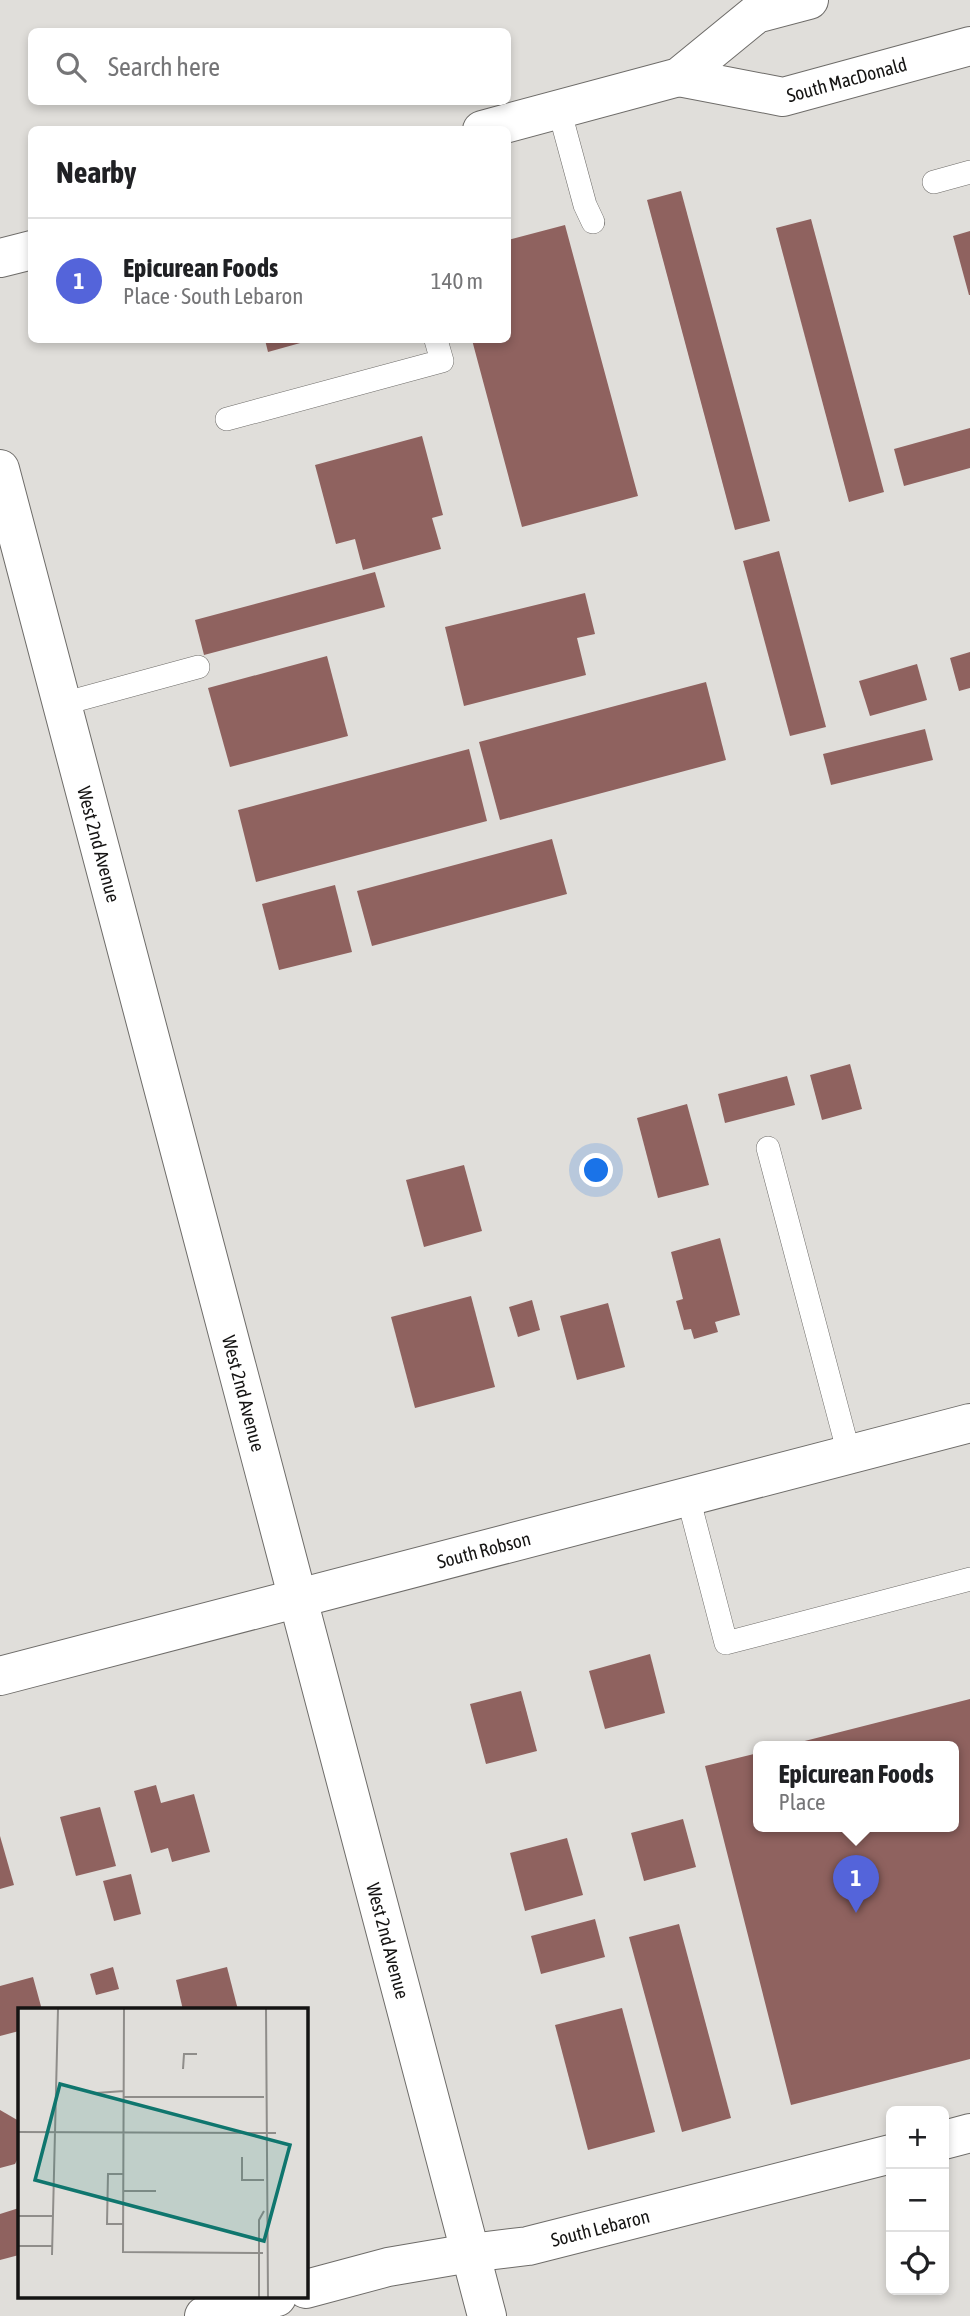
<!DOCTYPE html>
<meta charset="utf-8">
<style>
body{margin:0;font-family:"Asap Condensed",sans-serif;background:#f2f2f2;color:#202124}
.controls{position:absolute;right:21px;bottom:21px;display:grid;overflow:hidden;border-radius:10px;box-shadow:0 4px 10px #0003}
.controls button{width:63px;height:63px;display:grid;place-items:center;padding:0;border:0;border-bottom:2px solid #e0e0e0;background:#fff;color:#202124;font:35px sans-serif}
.you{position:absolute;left:597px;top:1171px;width:24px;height:24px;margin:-18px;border:5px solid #fff;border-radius:50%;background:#1a73e8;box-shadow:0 0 0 10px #1a73e833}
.badge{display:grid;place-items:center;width:46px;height:46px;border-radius:50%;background:#5464da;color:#fff;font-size:23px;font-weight:700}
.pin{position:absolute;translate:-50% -58px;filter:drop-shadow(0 2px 4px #0008)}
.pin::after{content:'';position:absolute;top:37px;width:24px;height:21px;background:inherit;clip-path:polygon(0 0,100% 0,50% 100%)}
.popup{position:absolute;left:753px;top:1741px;width:206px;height:91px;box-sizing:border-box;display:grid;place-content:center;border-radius:10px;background:#fff;filter:drop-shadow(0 2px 5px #0005);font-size:23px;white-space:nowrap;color:#757577}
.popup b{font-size:26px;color:#202124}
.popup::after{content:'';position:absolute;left:50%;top:100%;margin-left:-14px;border:14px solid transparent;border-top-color:#fff}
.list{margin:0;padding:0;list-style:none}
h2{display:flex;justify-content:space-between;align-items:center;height:91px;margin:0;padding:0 28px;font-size:30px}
h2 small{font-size:23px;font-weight:400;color:#757577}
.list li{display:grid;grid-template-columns:46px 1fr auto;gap:21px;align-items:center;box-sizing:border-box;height:126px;padding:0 28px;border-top:2px solid #e0e0e0}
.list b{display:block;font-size:26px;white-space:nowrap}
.list p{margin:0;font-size:23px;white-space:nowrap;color:#757577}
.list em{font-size:23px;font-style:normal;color:#757577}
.icon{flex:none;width:38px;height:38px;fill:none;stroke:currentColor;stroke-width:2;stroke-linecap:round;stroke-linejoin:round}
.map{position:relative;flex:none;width:970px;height:2316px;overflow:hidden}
.search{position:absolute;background:#fff;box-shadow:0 4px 10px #0003;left:28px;top:28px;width:483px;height:77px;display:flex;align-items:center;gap:18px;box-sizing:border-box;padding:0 24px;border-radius:10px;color:#757577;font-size:26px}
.panel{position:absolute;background:#fff;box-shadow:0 4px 10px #0003;left:28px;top:126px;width:483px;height:217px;border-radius:10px}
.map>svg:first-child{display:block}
.building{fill:#8f625f}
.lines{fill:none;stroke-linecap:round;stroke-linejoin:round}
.service-casing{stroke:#6e6c69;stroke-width:24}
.minor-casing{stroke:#6e6c69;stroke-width:40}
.tertiary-casing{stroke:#6e6c69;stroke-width:40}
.service{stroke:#fff;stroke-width:23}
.minor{stroke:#fff;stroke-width:38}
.tertiary{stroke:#fff;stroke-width:38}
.labels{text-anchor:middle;stroke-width:7;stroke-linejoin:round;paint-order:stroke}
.street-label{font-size:19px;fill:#151413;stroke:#edebe7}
.inset-road{fill:none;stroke:#8f8d8a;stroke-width:2}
.view{fill:#0f766e;fill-opacity:0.15;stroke:#0f766e;stroke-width:3.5}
.inset-edge{fill:none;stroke:#151413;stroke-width:3.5}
</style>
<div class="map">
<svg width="970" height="2316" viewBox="0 0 970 2316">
<rect width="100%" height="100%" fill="#e0deda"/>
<!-- building -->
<g class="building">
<path d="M681,191L770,521L735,530L647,200Z"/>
<path d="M811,219L884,492L849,502L776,228Z"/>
<path d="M565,225L638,496L522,527L472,340H508V240Z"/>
<path d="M970,231V295H969L953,236Z"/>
<path d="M265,340H311L268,352Z"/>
<path d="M970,428V468L904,486L894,449Z"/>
<path d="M422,436L443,515L432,518L441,549L363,570L355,539L336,544L315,465Z"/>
<path d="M779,551L826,727L790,736L743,561Z"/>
<path d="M375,572L385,607L204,655L195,620Z"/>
<path d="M585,593L595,634L577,638L586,675L464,706L445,627Z"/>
<path d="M970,652V688L959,691L950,658Z"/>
<path d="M327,656L348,736L230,767L208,688Z"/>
<path d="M917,664L927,700L870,716L859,681Z"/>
<path d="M706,682L726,760L500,820L479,742Z"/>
<path d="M925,729L933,760L831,785L823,754Z"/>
<path d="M469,749L487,821L256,882L238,810Z"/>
<path d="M552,839L567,894L372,946L357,891Z"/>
<path d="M335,885L352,952L279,970L262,904Z"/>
<path d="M850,1064L862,1109L822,1120L810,1075Z"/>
<path d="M787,1076L795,1105L725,1123L718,1094Z"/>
<path d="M687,1104L709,1185L658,1198L637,1118Z"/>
<path d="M464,1165L482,1231L424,1247L406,1180Z"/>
<path d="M720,1238L740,1315L715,1322L718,1332L694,1339L691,1329L684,1330L676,1301L683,1299L671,1252Z"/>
<path d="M471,1296L495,1387L415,1408L391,1317Z"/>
<path d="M532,1300L540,1330L518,1337L509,1307Z"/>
<path d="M608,1303L625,1367L577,1380L560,1316Z"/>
<path d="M650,1654L665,1713L605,1729L589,1671Z"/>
<path d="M521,1691L537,1751L486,1764L470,1704Z"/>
<path d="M970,1699V2059L791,2105L705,1766L758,1753V1827H954V1747L785,1746Z"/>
<path d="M156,1785L161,1803L194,1794L210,1852L172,1862L168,1848L151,1853L134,1791Z"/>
<path d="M100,1807L116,1866L76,1876L60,1817Z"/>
<path d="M683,1819L696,1867L644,1881L631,1833Z"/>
<path d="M0,1836L14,1885L0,1889Z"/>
<path d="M567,1838L583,1895L525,1911L510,1853Z"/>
<path d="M131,1874L141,1914L114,1921L103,1881Z"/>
<path d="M595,1919L605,1957L541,1974L531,1936Z"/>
<path d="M679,1924L731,2118L682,2132L629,1937Z"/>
<path d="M113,1967L119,1989L96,1995L90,1974Z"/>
<path d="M227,1967L238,2010H183L176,1980Z"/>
<path d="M33,1977L42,2010H19V2031L0,2036V1986Z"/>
<path d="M622,2008L655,2132L588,2150L555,2025Z"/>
<path d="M0,2110L19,2121V2156L15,2164L0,2168Z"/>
<path d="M19,2208V2255L0,2260V2214Z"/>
</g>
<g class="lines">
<!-- service casing -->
<g class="service-casing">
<g id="service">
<path d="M559,109L585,205L593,222"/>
<path d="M934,182L970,172"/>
<path d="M227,419L442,361L436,340"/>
<path d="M62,704L198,667"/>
<path d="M768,1148L849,1454"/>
<path d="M688,1497L726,1643L970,1579"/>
</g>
</g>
<!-- minor casing -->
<g class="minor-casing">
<g id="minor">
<path id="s1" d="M0,469L487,2316"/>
<path id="s2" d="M0,1676L970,1423"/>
<path d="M944,2140L970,2133"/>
<path id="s3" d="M306,2289L388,2267L470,2253L528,2246L891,2154"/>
<path d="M204,2316L277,2297"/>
</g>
</g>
<!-- tertiary casing -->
<g class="tertiary-casing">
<g id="tertiary">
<path id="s4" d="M679,77L783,97L970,46"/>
<path d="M482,130L679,77L756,14L809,0"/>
<path d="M0,258L32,250"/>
</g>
</g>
<!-- service -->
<use href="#service" class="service"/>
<!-- minor -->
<use href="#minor" class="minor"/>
<!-- tertiary -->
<use href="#tertiary" class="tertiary"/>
</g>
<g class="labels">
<!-- street labels -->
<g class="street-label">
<text dy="7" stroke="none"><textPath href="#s4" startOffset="172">South MacDonald</textPath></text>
<text dy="7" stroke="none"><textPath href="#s1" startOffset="388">West 2nd Avenue</textPath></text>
<text dy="7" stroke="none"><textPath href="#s1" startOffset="956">West 2nd Avenue</textPath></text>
<text dy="7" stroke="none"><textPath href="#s2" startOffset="500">South Robson</textPath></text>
<text dy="7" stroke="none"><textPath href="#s1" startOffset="1522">West 2nd Avenue</textPath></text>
<text dy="7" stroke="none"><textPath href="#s3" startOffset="301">South Lebaron</textPath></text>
</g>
</g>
<!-- overview -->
<g transform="translate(18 2008)">
<rect width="290" height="290" fill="#e0deda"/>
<path class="inset-road" d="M106,1L105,244L245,245M248,1L250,290M165,61L166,46H179M78,85L106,83M106,89H246M0,124L258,125M224,149V172H246M105,183H138M0,208H34M105,216H89L90,166H105M0,238H34M34,247L40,1M241,290V212L246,203"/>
<path class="view" d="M42,76L272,137L246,233L17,172Z"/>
<rect width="290" height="290" class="inset-edge"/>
</g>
</svg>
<div class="controls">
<button>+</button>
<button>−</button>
<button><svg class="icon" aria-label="locate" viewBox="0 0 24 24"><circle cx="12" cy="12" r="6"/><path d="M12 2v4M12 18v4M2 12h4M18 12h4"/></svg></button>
</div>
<div class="you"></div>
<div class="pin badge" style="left:856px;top:1913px">1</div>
<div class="popup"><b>Epicurean Foods</b>Place</div>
<div class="search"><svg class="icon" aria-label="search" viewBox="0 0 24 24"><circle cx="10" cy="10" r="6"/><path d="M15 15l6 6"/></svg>Search here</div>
<section class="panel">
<h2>Nearby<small></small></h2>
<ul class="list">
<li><span class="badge">1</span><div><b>Epicurean Foods</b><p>Place · South Lebaron</p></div><em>140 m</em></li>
</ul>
</section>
</div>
